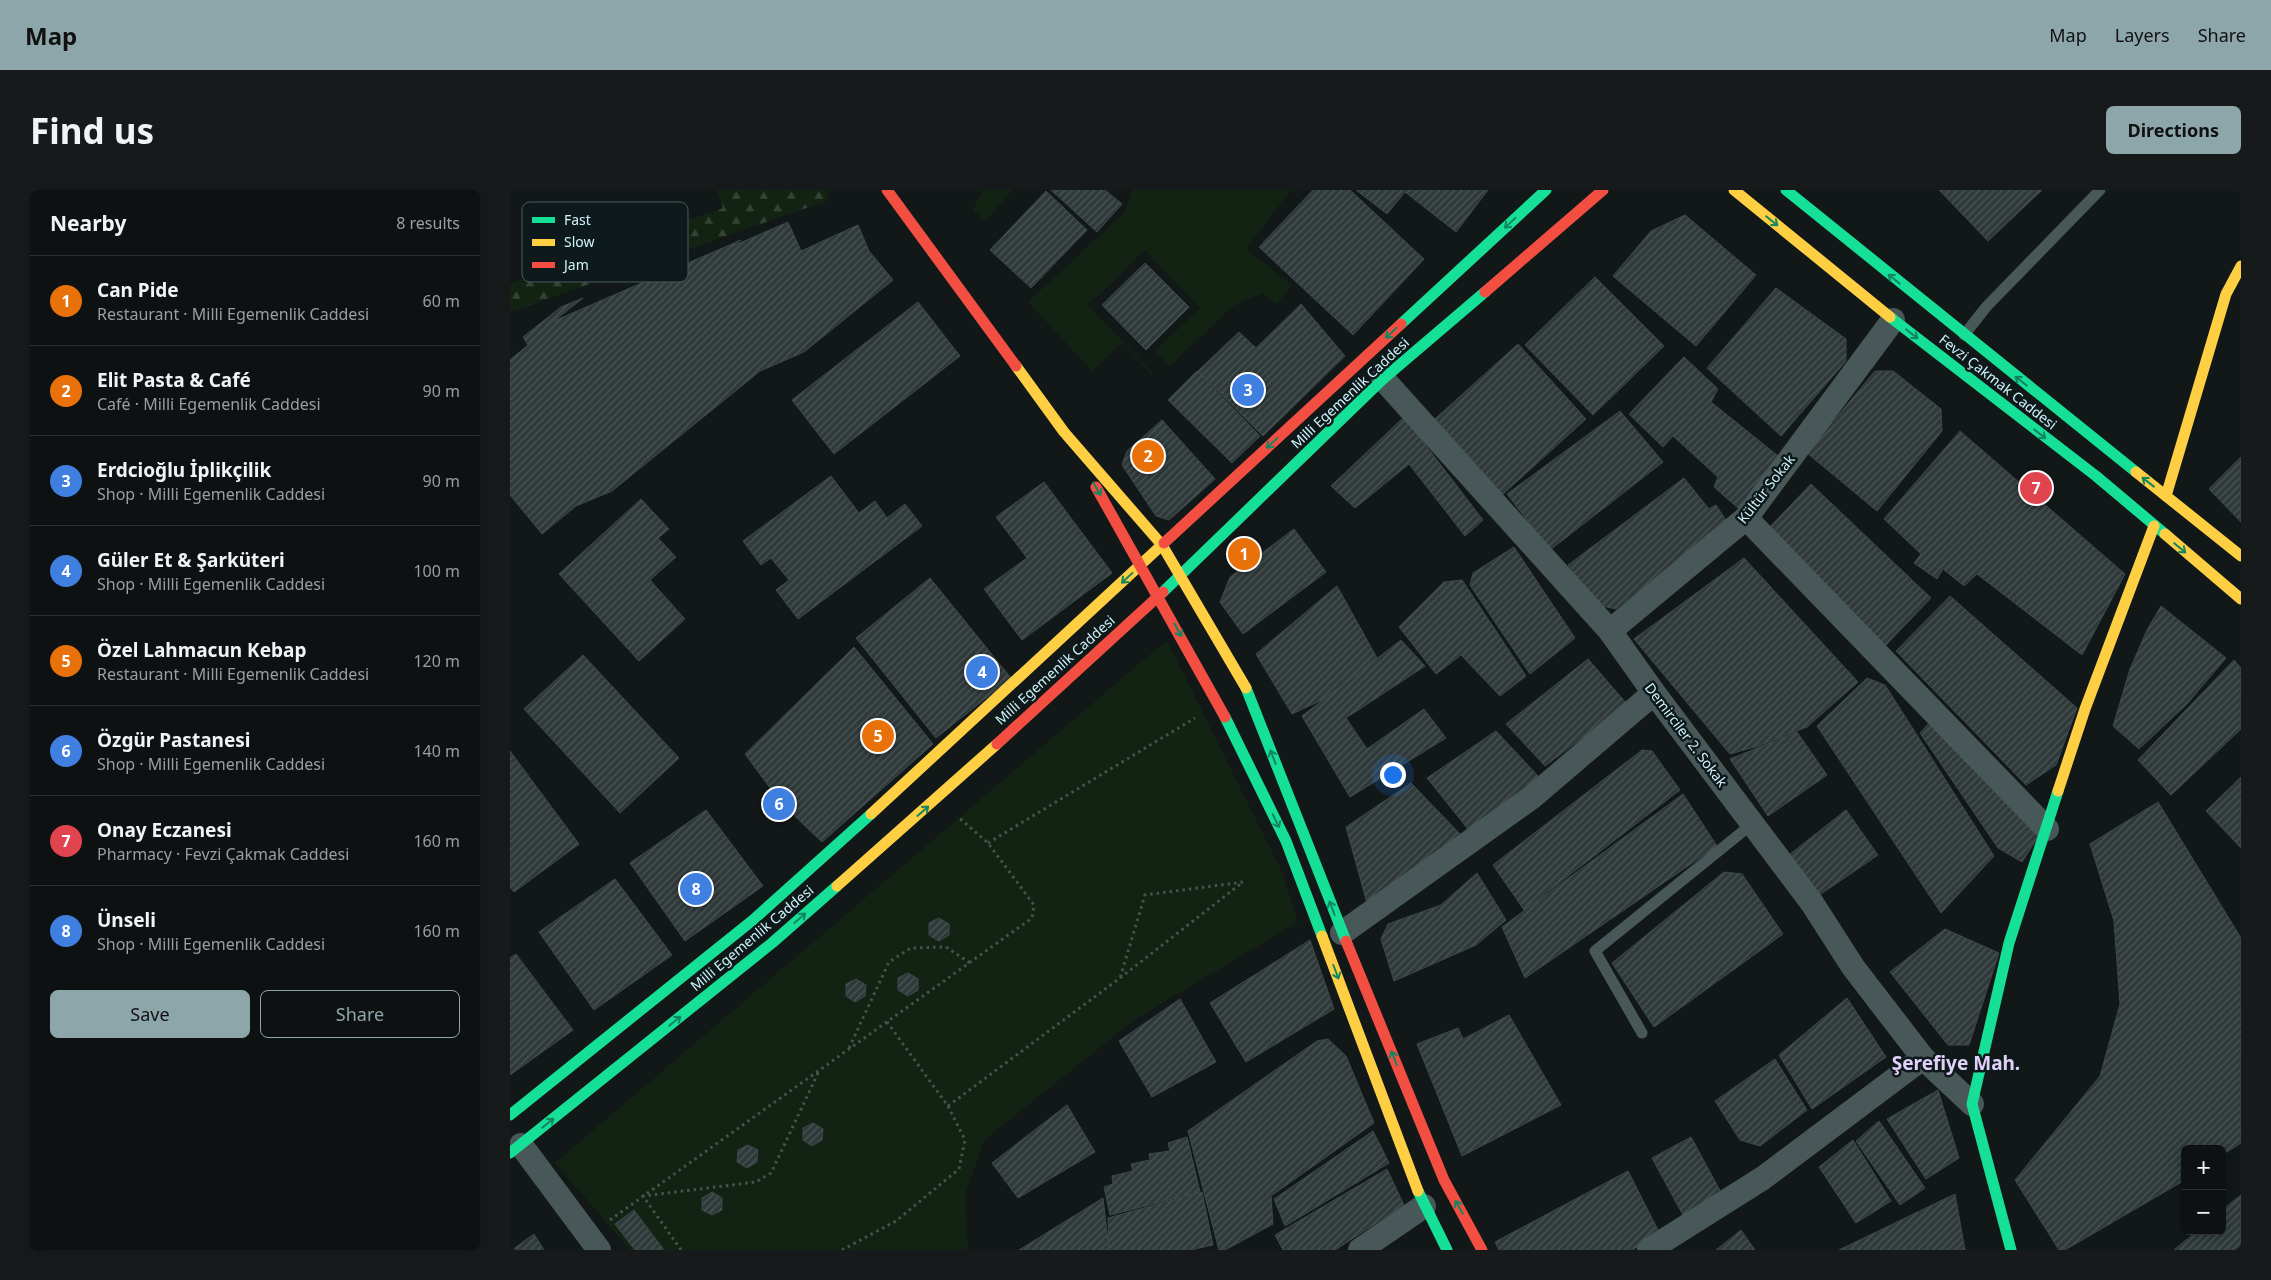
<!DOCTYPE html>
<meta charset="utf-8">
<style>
body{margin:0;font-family:"Noto Sans",sans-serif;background:#171a1b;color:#f1f3f6}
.controls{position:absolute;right:15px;bottom:15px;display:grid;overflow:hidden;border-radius:8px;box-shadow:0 2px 8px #0003}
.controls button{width:45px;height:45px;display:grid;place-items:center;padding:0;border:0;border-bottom:1px solid #2e3132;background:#0e1112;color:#f1f3f6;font:25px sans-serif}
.you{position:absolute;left:882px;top:584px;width:18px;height:18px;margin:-12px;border:4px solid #fff;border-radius:50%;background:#1a73e8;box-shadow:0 0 0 8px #1a73e833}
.badge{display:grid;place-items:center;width:32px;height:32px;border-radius:50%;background:#8da6aa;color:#fff;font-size:16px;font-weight:700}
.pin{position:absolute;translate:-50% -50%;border:2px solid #fff;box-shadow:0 1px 5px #0006}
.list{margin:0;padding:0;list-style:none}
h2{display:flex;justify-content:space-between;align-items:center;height:65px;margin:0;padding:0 20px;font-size:21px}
h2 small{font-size:16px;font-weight:400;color:#9b9d9f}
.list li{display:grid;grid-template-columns:32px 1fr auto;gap:15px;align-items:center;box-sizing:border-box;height:90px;padding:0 20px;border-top:1px solid #2e3132}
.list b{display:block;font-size:19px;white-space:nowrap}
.list p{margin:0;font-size:16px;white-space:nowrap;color:#9b9d9f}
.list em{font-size:16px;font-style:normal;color:#9b9d9f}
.actions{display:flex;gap:10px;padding:15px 20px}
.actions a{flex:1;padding:11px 0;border:1px solid #8da6aa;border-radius:8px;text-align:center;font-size:18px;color:#8da6aa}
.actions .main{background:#8da6aa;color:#111}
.map{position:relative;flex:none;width:1731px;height:1060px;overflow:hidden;border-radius:8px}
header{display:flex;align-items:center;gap:30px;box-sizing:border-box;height:70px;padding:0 25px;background:#8da6aa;color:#111}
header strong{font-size:24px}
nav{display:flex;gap:28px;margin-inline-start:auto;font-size:18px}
.intro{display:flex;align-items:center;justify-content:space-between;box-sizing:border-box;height:120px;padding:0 30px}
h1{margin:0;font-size:35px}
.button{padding:12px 22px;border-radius:8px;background:#8da6aa;color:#111;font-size:18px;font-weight:700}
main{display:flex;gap:30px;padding:0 30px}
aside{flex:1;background:#0e1112;border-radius:8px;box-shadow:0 2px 8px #0003}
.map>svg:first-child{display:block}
.green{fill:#122313}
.forest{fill:url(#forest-firs)}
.building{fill:url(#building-hatch);stroke:#3c494b}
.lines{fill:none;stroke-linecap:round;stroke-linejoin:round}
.path{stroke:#42564c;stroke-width:3;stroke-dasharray:2.5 4;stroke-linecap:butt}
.lane{stroke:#485758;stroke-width:11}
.street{stroke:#485758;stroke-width:24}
.fast{stroke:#16e098;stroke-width:11}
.slow{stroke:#ffcf43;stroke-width:11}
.jam{stroke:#f24e42;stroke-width:11}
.oneway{stroke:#128660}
.labels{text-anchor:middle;stroke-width:5;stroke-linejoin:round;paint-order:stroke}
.street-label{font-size:14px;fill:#cff3f9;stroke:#0e191c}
.district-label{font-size:19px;font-weight:bold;fill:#e1d1f9;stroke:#0e191c}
.key{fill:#0e191c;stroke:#485a5e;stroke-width:1}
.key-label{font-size:14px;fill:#cff3f9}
</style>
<header>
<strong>Map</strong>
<nav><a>Map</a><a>Layers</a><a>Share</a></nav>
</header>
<div class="intro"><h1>Find us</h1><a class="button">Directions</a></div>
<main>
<aside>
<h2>Nearby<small>8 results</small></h2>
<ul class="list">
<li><span class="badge" style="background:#e8710a">1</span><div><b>Can Pide</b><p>Restaurant · Milli Egemenlik Caddesi</p></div><em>60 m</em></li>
<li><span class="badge" style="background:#e8710a">2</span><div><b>Elit Pasta &amp; Café</b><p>Café · Milli Egemenlik Caddesi</p></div><em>90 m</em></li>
<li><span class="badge" style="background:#3f7fe0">3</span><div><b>Erdcioğlu İplikçilik</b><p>Shop · Milli Egemenlik Caddesi</p></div><em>90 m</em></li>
<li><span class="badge" style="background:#3f7fe0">4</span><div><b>Güler Et &amp; Şarküteri</b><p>Shop · Milli Egemenlik Caddesi</p></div><em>100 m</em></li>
<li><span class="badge" style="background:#e8710a">5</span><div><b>Özel Lahmacun Kebap</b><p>Restaurant · Milli Egemenlik Caddesi</p></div><em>120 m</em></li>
<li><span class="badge" style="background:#3f7fe0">6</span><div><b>Özgür Pastanesi</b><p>Shop · Milli Egemenlik Caddesi</p></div><em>140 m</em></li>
<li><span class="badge" style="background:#e0444e">7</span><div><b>Onay Eczanesi</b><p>Pharmacy · Fevzi Çakmak Caddesi</p></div><em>160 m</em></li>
<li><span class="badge" style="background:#3f7fe0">8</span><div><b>Ünseli</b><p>Shop · Milli Egemenlik Caddesi</p></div><em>160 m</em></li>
</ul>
<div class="actions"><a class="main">Save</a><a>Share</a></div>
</aside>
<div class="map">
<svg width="1731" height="1060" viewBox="0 0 1731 1060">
<defs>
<pattern id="forest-firs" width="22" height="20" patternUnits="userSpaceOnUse" patternTransform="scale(1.25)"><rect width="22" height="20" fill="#122313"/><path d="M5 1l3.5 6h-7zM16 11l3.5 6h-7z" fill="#334336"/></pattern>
<pattern id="building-hatch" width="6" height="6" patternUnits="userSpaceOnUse" patternTransform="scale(1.25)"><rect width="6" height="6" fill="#2f393a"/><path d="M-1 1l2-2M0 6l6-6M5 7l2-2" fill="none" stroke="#4c5657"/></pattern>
</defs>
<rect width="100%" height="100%" fill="#121718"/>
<!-- green -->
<g class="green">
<path d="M472,0H503L475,31L463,20Z"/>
<path d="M622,0H781L736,59L782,95L767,114L753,103L723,116L660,176L645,161L690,118L635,60L578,115L643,183L642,185L612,153L582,181L518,112L615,22Z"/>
<path d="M658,452L773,684L788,732L624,830L474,950L455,1005L458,1060H120L45,973L651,455Z"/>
</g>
<!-- forest -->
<path class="forest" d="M207,0H316L319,10L0,122V93L213,18Z"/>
<!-- building -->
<g class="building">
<path d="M541,0H595L612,14L587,42Z"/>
<path d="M803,0H840L914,69L843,145L749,57Z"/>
<path d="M846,0H978L946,42L895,2L877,24Z"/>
<path d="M1429,0H1532L1478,51Z"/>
<path d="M536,1L577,40L521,98L480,60Z"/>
<path d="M1175,25L1246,85L1186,156L1103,86L1141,41Z"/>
<path d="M278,32L291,61L348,35L359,61L383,90L294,162L250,181L102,301L66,316L32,344L0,305V170L18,155L13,147L51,117L73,108L44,131L231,50L223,56Z"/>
<path d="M635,73L679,117L636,160L592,115Z"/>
<path d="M1085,87L1154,156L1083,225L1015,155Z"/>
<path d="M1266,98L1336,149V171L1271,246L1197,178Z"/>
<path d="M408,112L450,166L324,264L282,210Z"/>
<path d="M791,114L835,166L753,246L688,181L729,142L746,158Z"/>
<path d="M1008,154L1076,229L993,304L925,229Z"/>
<path d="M1174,167L1208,199L1201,212L1272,269L1228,318L1204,297L1208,287L1163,246L1153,257L1119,224Z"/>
<path d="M687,181L750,246L722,273L658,210Z"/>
<path d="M1365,181H1383L1431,219L1432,241L1367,321L1297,263Z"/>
<path d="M1110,221L1153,272L1040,360L997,304Z"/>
<path d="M894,227L973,330L955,346L899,274L845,318L821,296Z"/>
<path d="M652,230L705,289L659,330L646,326L612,275L617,261Z"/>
<path d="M1450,241L1615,384L1572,465L1467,384L1454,396L1433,379L1427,389L1404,373L1411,364L1374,329Z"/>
<path d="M1731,267V332L1699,299Z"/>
<path d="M321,286L349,323L365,311L377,328L395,314L412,336L288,429L266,400L279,390L261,368L251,375L233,351Z"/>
<path d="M1174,288L1199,319L1206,315L1219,335L1168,371L1106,419L1088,415L1058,375Z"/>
<path d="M534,292L602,383L512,450L474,399L517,368L486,327Z"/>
<path d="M1301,294L1421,408L1374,457L1255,342Z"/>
<path d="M131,309L159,339L148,348L166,367L140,390L175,429L129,471L49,384Z"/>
<path d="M784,339L816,382L733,444L710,412L720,387Z"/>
<path d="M1004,357L1065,448L1020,484L960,395L963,383Z"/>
<path d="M1234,368L1348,492L1297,537L1248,556L1220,564L1124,449Z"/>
<path d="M420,388L501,488L426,548L346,448Z"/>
<path d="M952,390L1016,486L990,506L951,465L926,484L889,437L934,392Z"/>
<path d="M827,396L867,468L816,508L782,524L746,464Z"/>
<path d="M1440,406L1567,518L1546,575L1516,595L1386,461Z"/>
<path d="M1651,416L1716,468L1677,514L1629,559L1603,536L1620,479L1637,440Z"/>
<path d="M891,450L915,476L836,528L857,559L914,519L936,548L840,607L792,526Z"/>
<path d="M344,457L423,554L312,652L272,614L235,564Z"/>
<path d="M73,465L169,568L110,623L14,519Z"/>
<path d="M1078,469L1117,514L1035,576L996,534Z"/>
<path d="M1724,470L1731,478V539L1661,605L1628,570Z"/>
<path d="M1357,488L1375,495L1484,666L1431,723L1307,536Z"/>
<path d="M1420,532L1532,641L1512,672L1488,658L1410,543Z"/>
<path d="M986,541L1029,587L958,639L917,588Z"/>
<path d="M1287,542L1317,585L1258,626L1220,569Z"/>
<path d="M1132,560L1142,561L1170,600L1014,720L983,675Z"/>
<path d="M0,561L69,654L4,702L0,697Z"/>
<path d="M1731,587V658L1696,621Z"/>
<path d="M901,593L951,645L857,713L836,637Z"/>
<path d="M1173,604L1207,656L1015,788L992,737Z"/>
<path d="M1648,612L1731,748V953L1712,965V959H1675V990L1555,1060H1549L1505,990L1590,886L1610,814L1604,731L1580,654Z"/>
<path d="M196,620L253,696L175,751L120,673Z"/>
<path d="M1336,620L1368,665L1308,706L1279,665Z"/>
<path d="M1214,682L1232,684L1273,744L1144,837L1102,773Z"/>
<path d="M967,683L996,730L966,755L884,791L871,749L878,734L931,715Z"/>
<path d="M105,689L162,765L84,820L29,742Z"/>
<path d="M429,728L439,734V745L429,751L419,745V733Z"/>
<path d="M1435,739L1489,763L1459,855H1438L1380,782Z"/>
<path d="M800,750L824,819L736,872L700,813Z"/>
<path d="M6,764L63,840L0,885V768Z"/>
<path d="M398,783L408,789V800L398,806L388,800V788Z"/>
<path d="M346,789L356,795L355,806L345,812L336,806V794Z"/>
<path d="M1337,808L1376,867L1302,919L1269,865Z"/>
<path d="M670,809L706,872L642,907L609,851Z"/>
<path d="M999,825L1051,915L952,966L907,854L948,838L953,849Z"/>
<path d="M818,849L836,866L864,933L761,1006L763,1034L715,1060H709L678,941L807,851Z"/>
<path d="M1265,869L1297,920L1250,956L1230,950L1205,911Z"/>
<path d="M1428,900L1449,968L1416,989L1377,929Z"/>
<path d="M557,915L585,962L508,1008L482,973Z"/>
<path d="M1369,931L1415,998L1390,1015L1346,951Z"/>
<path d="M303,933L313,939L312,950L302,956L293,950V938Z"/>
<path d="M863,941L879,973L775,1036L764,1009Z"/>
<path d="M677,947L690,1002L600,1025L594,997L603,994L602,986L623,981L621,974L640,970L639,964L660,961L658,953Z"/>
<path d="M1181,947L1213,1006L1174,1027L1142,968Z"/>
<path d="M1343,950L1381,1011L1346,1033L1309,977Z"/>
<path d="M238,955L248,960L247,972L237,978L227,972L228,960Z"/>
<path d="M877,979L894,1015L825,1060H773L765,1045Z"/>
<path d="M1118,981L1150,1044L1122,1060H989L985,1052Z"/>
<path d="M202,1002L212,1008V1020L202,1025L192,1020V1008Z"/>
<path d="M692,1002L703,1055L680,1060H599L598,1028Z"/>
<path d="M1445,1004L1455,1060H1329Z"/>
<path d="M1731,1005V1060H1664L1687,1041H1712V1020Z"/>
<path d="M593,1008L599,1060H509Z"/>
<path d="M124,1020L154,1060H125L105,1034Z"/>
<path d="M1231,1040L1245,1060H1206Z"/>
<path d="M24,1044L34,1060H2Z"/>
</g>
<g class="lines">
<!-- path -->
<g class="path">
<path d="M478,653L685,528"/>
<path d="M339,858L379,772L401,758L436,757L460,773"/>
<path d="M438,916L610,788L733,692L635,705L610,788"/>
<path d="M100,1030L522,728L524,715L478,653L448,627"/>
<path d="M171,1060L133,1006L246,992L261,983L309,881"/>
<path d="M332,1060L386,1031L449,979L455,950L438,916L377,832"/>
</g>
<!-- lane -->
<g class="lane">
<path d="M1454,145L1477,116L1590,0"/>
<path d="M1132,843L1085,761L1242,634"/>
</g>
<!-- street -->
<g class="street">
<path d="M873,189L1100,441L1144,503L1302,713L1343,777L1413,868L1462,914"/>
<path d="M1236,328L1537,639"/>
<path d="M1100,441L1236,328L1383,130"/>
<path d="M832,743L1021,608L1144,503"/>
<path d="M11,955L89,1060"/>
<path d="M850,1060L914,1016"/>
<path d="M1139,1060L1253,988L1413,868"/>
</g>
<!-- fast -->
<g class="fast">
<path d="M1276,0L1626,282"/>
<path d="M1380,127L1586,286L1655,344"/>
<path d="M891,134L1036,0"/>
<path d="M653,402L873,189L975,102"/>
<path d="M736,498L836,751"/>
<path d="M715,527L776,651L812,746"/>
<path d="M0,925L243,730L361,624"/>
<path d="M0,963L262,753L327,696"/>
<path d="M908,1001L937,1060"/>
<path d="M1501,1060L1462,914L1499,753L1548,601"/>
</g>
<!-- slow -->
<g class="slow">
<path d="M1224,0L1380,127"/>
<path d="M506,176L554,242L652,355L736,498"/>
<path d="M1626,282L1731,366"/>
<path d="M1656,306L1716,104L1731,76"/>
<path d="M1655,344L1731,409"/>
<path d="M1548,601L1575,519L1644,336"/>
<path d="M361,624L654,353"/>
<path d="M327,696L487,554"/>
<path d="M812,746L908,1001"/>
</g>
<!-- jam -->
<g class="jam">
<path d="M377,0L506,176"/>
<path d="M975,102L1093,0"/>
<path d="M586,297L715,527"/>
<path d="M654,353L891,134"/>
<path d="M487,554L653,402"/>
<path d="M836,751L934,990L972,1060"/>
</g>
</g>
<!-- one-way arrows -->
<defs><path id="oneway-shaft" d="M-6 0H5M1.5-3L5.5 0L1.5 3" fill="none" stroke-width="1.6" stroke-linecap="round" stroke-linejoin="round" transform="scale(1.25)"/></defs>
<g class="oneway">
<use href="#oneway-shaft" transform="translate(1262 31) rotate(39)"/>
<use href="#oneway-shaft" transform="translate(1000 33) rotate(137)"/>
<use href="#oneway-shaft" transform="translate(1384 89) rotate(-141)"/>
<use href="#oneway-shaft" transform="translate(881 143) rotate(137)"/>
<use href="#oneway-shaft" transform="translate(1402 144) rotate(38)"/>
<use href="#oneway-shaft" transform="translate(1511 191) rotate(-142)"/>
<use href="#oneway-shaft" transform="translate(1530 244) rotate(38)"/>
<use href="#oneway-shaft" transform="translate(762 253) rotate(137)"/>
<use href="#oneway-shaft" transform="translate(1638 292) rotate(-142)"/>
<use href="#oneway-shaft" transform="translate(587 299) rotate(60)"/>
<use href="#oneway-shaft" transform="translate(1670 358) rotate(40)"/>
<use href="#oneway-shaft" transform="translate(617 388) rotate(137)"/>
<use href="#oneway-shaft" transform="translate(668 440) rotate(61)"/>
<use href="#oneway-shaft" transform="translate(763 567) rotate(-111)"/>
<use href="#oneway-shaft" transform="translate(413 621) rotate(-41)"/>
<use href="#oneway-shaft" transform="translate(766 631) rotate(64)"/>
<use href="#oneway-shaft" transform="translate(822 718) rotate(-111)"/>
<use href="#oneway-shaft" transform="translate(290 728) rotate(-41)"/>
<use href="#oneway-shaft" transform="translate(826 782) rotate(69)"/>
<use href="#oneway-shaft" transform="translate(165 831) rotate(-39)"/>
<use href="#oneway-shaft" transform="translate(884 868) rotate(-112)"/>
<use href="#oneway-shaft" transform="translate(38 933) rotate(-39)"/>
<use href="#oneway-shaft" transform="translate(949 1017) rotate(-119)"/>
</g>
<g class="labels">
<!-- street labels -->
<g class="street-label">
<text transform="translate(1488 192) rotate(38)" y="5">Fevzi Çakmak Caddesi</text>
<text transform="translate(840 203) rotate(-43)" y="5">Milli Egemenlik Caddesi</text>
<text transform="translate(1256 299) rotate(-52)" y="5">Kültür Sokak</text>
<text transform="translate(545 480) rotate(-42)" y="5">Milli Egemenlik Caddesi</text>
<text transform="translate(1176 545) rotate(53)" y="5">Demirciler 2. Sokak</text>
<text transform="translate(242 748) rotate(-40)" y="5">Milli Egemenlik Caddesi</text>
</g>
<!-- district labels -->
<g class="district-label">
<text x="1446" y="880">Şerefiye Mah.</text>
</g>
</g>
<!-- legend -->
<rect x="12" y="12" width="166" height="80" rx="8" class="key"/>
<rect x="22" y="27" width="23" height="6" fill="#16e098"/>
<rect x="22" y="49" width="23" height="7" fill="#ffcf43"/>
<rect x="22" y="72" width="23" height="6" fill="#f24e42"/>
<g class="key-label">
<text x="54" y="35">Fast</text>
<text x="54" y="57">Slow</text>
<text x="54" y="80">Jam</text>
</g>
</svg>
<div class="controls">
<button>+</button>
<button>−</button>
</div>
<div class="you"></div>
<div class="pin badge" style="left:734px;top:364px;background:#e8710a">1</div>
<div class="pin badge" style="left:638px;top:266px;background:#e8710a">2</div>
<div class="pin badge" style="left:738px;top:200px;background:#3f7fe0">3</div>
<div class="pin badge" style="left:472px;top:482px;background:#3f7fe0">4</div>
<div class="pin badge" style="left:368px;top:546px;background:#e8710a">5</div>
<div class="pin badge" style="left:269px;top:614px;background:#3f7fe0">6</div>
<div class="pin badge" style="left:1526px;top:298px;background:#e0444e">7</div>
<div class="pin badge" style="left:186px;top:699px;background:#3f7fe0">8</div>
</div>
</main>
